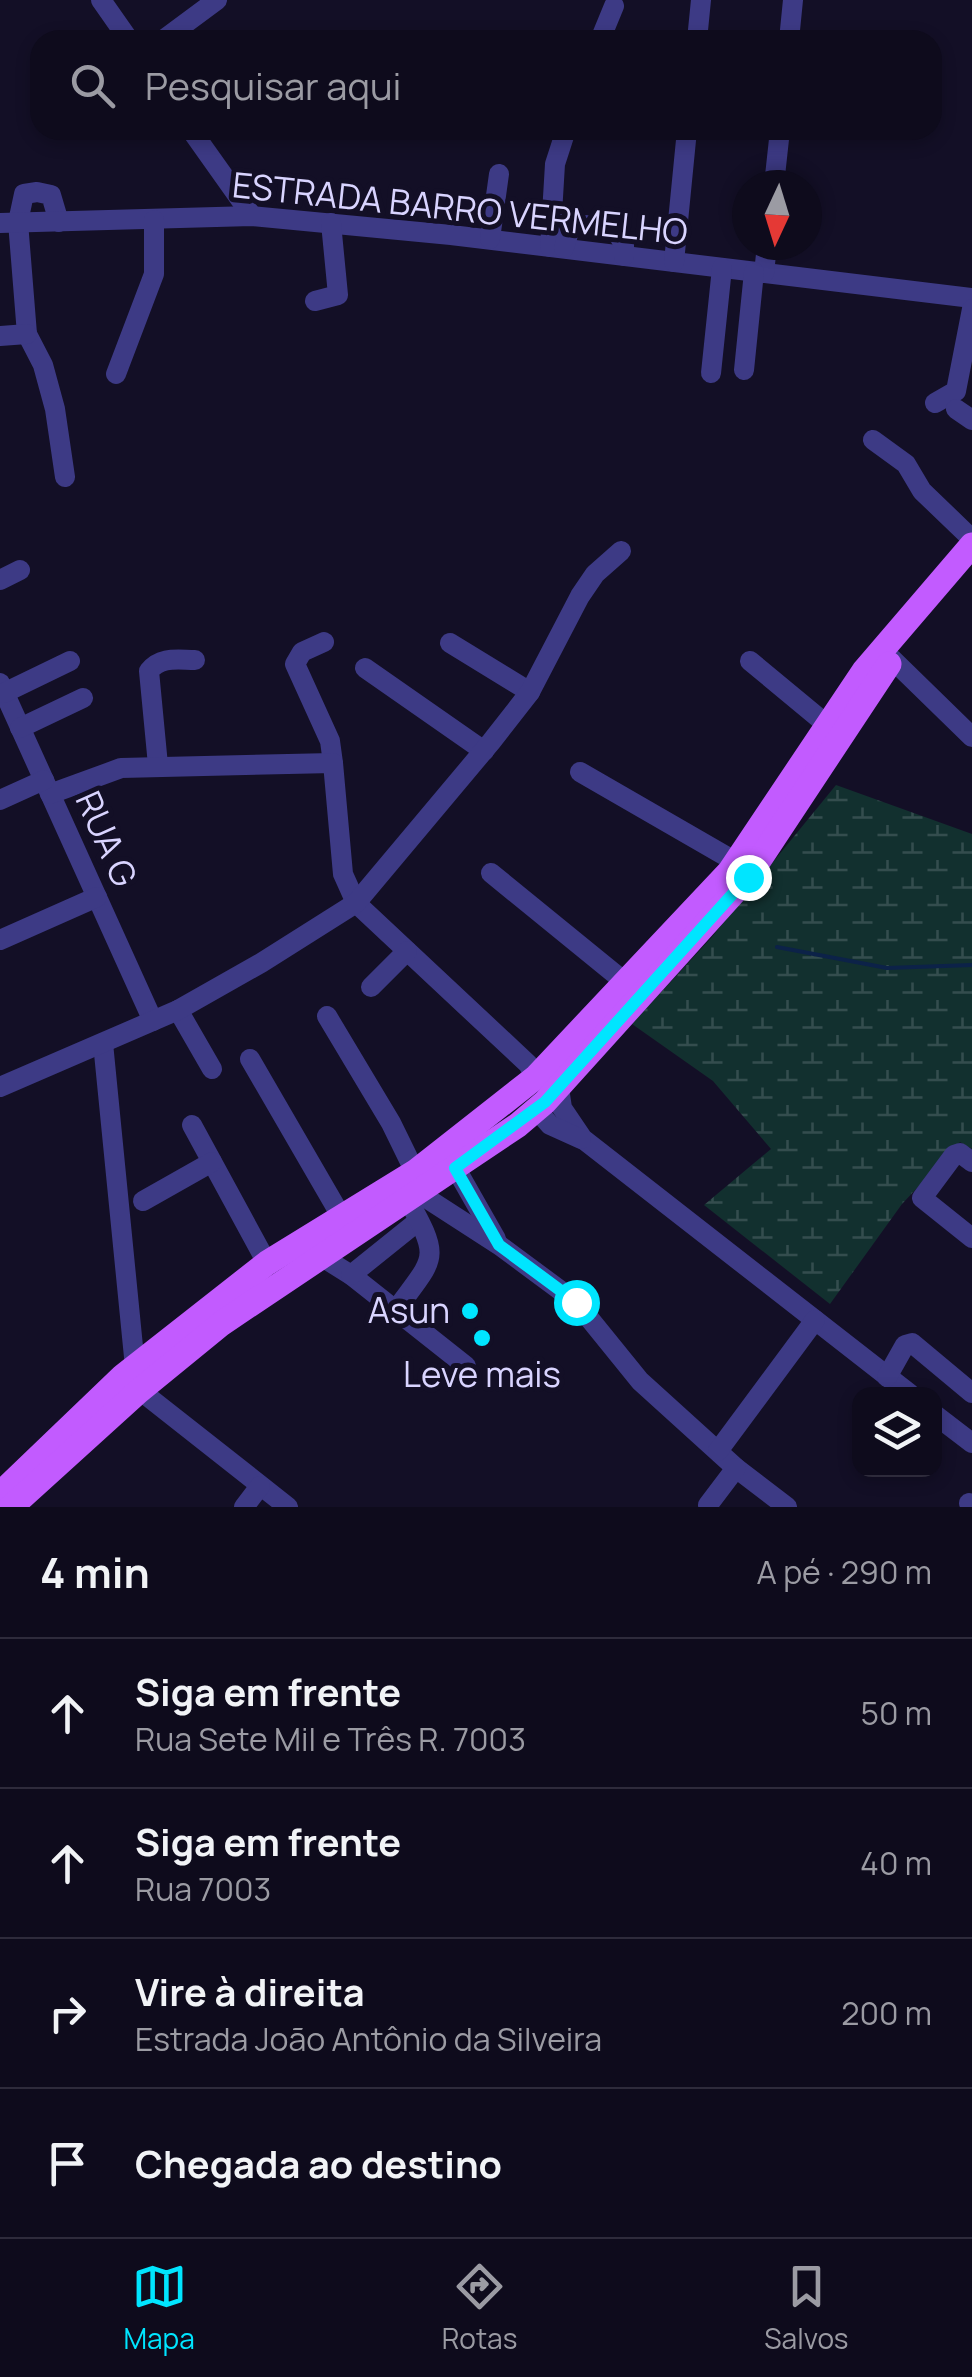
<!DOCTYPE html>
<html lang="pt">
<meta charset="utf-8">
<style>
body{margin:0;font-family:Manrope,sans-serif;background:#171425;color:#f1f3f6}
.controls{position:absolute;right:30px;bottom:30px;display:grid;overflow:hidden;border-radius:20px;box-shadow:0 5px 15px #0003}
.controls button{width:90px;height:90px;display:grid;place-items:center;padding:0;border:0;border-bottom:2px solid #2e2b3b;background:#0e0b1c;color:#f1f3f6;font:50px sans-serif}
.compass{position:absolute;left:732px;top:170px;width:90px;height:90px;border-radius:50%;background:#0e0b1c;box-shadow:0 5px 15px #0003;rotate:184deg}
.stop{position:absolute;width:30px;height:30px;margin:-22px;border:8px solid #00e5ff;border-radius:50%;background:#fff}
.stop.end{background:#00e5ff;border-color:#fff;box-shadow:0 2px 10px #0008}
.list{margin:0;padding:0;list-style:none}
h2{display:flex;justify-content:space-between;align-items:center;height:130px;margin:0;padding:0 40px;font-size:42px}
h2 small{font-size:32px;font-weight:400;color:#9b9ba3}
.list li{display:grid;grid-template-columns:65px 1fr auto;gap:30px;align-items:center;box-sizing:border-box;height:150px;padding:0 40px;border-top:2px solid #2e2b3b}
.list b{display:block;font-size:38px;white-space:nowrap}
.list p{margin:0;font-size:32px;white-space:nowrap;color:#9b9ba3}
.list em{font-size:32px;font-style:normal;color:#9b9ba3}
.icon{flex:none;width:55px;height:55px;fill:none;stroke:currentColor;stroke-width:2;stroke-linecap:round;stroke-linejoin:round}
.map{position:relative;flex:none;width:972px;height:1507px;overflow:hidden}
.search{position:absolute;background:#0e0b1c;box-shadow:0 5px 15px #0003;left:30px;right:30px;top:30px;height:110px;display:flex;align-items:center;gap:25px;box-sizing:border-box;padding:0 35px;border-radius:30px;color:#9b9ba3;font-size:38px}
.sheet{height:730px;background:#0e0b1c}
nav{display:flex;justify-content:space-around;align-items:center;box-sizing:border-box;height:140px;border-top:2px solid #2e2b3b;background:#0e0b1c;font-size:28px;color:#9b9ba3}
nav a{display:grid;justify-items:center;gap:5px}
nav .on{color:#00e5ff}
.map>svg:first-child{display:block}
.wetland{fill:url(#wetland-marsh)}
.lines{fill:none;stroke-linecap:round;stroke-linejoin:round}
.stream{stroke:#0c2248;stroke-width:4}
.minor{stroke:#3d3a85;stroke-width:20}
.major{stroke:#c25bff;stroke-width:25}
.route{stroke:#00e5ff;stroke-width:12}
.poi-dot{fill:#00e5ff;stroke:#130f26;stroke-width:4}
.labels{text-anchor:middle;stroke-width:10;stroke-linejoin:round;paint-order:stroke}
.street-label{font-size:35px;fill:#d9d4ff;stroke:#130f26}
.poi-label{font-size:35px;fill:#d9d4ff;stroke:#130f26;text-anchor:end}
</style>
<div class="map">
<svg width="972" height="1507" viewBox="0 0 972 1507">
<defs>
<pattern id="wetland-marsh" width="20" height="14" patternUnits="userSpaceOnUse" patternTransform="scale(2.5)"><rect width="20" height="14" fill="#12302f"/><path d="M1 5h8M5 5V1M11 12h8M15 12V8" fill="none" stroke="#344d4e"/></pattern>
</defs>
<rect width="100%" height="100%" fill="#130f26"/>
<!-- wetland -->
<path class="wetland" d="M836,785L972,834V1149L960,1142L902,1204L830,1304L704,1205L771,1149L713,1081L632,1024L711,938Z"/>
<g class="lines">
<!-- stream -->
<path class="stream" d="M777,947L887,968L972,965"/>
<!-- minor -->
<g class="minor">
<path d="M101,0L129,40"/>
<path d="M163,40L217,0"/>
<path d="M600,40L614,6"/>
<path d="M697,40L701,0"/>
<path d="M789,40L793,0"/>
<path d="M191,130L252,216"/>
<path d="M774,185L780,130"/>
<path d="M59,222L51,195L37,192L24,194L18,222L27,334L43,365L55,409L65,477"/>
<path d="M0,223L252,216L451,235L972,298"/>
<path d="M490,239L499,174"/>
<path d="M550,247L555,164L566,130"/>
<path d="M564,248L570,228L574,224L615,228L624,245V256"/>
<path d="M674,262L687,130"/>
<path d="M764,273L767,245"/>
<path d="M315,301L338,295L331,223"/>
<path d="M0,336L27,334"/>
<path d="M744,370L754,272"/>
<path d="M711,373L722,268"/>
<path d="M116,374L154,274V220"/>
<path d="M935,403L956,391L972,309"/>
<path d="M956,409L972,420"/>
<path d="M873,440L906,464L922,491L972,539"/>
<path d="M0,580L20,570"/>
<path d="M324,642L302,652L295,664L330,741L333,763"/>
<path d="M450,643L530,692"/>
<path d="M892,659L972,737"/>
<path d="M750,661L826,724"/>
<path d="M365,668L484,751"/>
<path d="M0,683L153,1021"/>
<path d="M4,693L70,661"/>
<path d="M20,728L83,698"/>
<path d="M158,765L149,671C161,656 178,660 195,660"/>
<path d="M580,772L736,862"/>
<path d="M50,794L121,768L333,763L343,874L356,903L528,1064L536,1077"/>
<path d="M0,800L44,780"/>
<path d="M491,873L626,983"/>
<path d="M0,940L97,897"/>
<path d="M371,987L407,951"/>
<path d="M178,1010L212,1069"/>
<path d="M327,1016L391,1123L415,1172"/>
<path d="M103,1043L135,1367"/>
<path d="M250,1059L341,1216"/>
<path d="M0,1087L178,1010L261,963L356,903L491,742L530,692L580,596L595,574L621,551"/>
<path d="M559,1088L562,1108L583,1139L910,1394"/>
<path d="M537,1110L550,1125L581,1139"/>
<path d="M192,1125L267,1263"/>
<path d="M972,1162L960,1153L954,1155L922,1198L972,1238"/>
<path d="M455,1167L496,1239"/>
<path d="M417,1192L499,1245L576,1302L640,1381L736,1468L787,1507"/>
<path d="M143,1201L212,1162"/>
<path d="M319,1255L351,1275L466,1366"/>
<path d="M351,1275L417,1222"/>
<path d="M395,1311C435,1256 442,1261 407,1198"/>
<path d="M887,1377L905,1345L912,1343L972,1393"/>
<path d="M128,1381L288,1507"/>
<path d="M934,1414L972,1443"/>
<path d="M718,1451L815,1320"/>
<path d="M969,1503L972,1505"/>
<path d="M708,1505L736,1468"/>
<path d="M244,1507L260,1486"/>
</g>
<!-- major -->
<g class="major">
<path d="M0,1494L123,1376L267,1263L415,1172L536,1077L730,871L864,671L972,545"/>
<path d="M11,1507L139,1391L221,1324L518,1125L545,1102L748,877L889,664"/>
</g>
</g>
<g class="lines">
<!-- route -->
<path class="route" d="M576,1302L499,1245L455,1168L545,1102L748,877"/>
</g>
<!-- markers -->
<g class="poi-dot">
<circle cx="470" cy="1311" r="10"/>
<circle cx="482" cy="1338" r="10"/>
</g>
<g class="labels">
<!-- street labels -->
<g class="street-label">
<text transform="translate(460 209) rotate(6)" y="12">ESTRADA BARRO VERMELHO</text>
<text transform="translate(106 839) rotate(66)" y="12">RUA G</text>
</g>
<!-- poi labels -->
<g class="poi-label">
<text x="450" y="1323">Asun</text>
<text x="482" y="1387" text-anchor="middle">Leve mais</text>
</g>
</g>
</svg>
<div class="controls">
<button><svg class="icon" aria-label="layers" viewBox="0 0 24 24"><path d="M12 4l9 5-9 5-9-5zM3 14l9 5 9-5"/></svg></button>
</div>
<svg class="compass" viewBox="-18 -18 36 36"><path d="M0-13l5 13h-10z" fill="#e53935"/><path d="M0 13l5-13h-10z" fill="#9b9ba3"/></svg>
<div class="stop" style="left:576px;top:1302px"></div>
<div class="stop end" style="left:748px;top:877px"></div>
<div class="search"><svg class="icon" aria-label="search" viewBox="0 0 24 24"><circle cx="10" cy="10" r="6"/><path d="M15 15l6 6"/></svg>Pesquisar aqui</div>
</div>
<section class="sheet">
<h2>4 min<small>A pé · 290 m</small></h2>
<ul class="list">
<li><svg class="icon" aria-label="ahead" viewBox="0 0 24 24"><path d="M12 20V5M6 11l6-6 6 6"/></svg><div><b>Siga em frente</b><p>Rua Sete Mil e Três R. 7003</p></div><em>50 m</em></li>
<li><svg class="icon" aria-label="ahead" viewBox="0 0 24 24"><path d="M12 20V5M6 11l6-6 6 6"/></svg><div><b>Siga em frente</b><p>Rua 7003</p></div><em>40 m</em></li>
<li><svg class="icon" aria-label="right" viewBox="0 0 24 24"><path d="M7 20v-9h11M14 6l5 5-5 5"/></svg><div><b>Vire à direita</b><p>Estrada João Antônio da Silveira</p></div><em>200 m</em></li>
<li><svg class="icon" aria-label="arrive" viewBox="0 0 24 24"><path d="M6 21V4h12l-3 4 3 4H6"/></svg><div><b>Chegada ao destino</b></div></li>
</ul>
</section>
<nav>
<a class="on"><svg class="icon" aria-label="map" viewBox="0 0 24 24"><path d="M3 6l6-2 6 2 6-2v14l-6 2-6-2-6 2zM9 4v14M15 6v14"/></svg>Mapa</a>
<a><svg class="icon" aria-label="directions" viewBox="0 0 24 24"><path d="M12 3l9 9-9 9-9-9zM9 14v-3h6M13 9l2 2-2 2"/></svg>Rotas</a>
<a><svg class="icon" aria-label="saved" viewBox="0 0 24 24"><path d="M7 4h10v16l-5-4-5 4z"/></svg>Salvos</a>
</nav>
